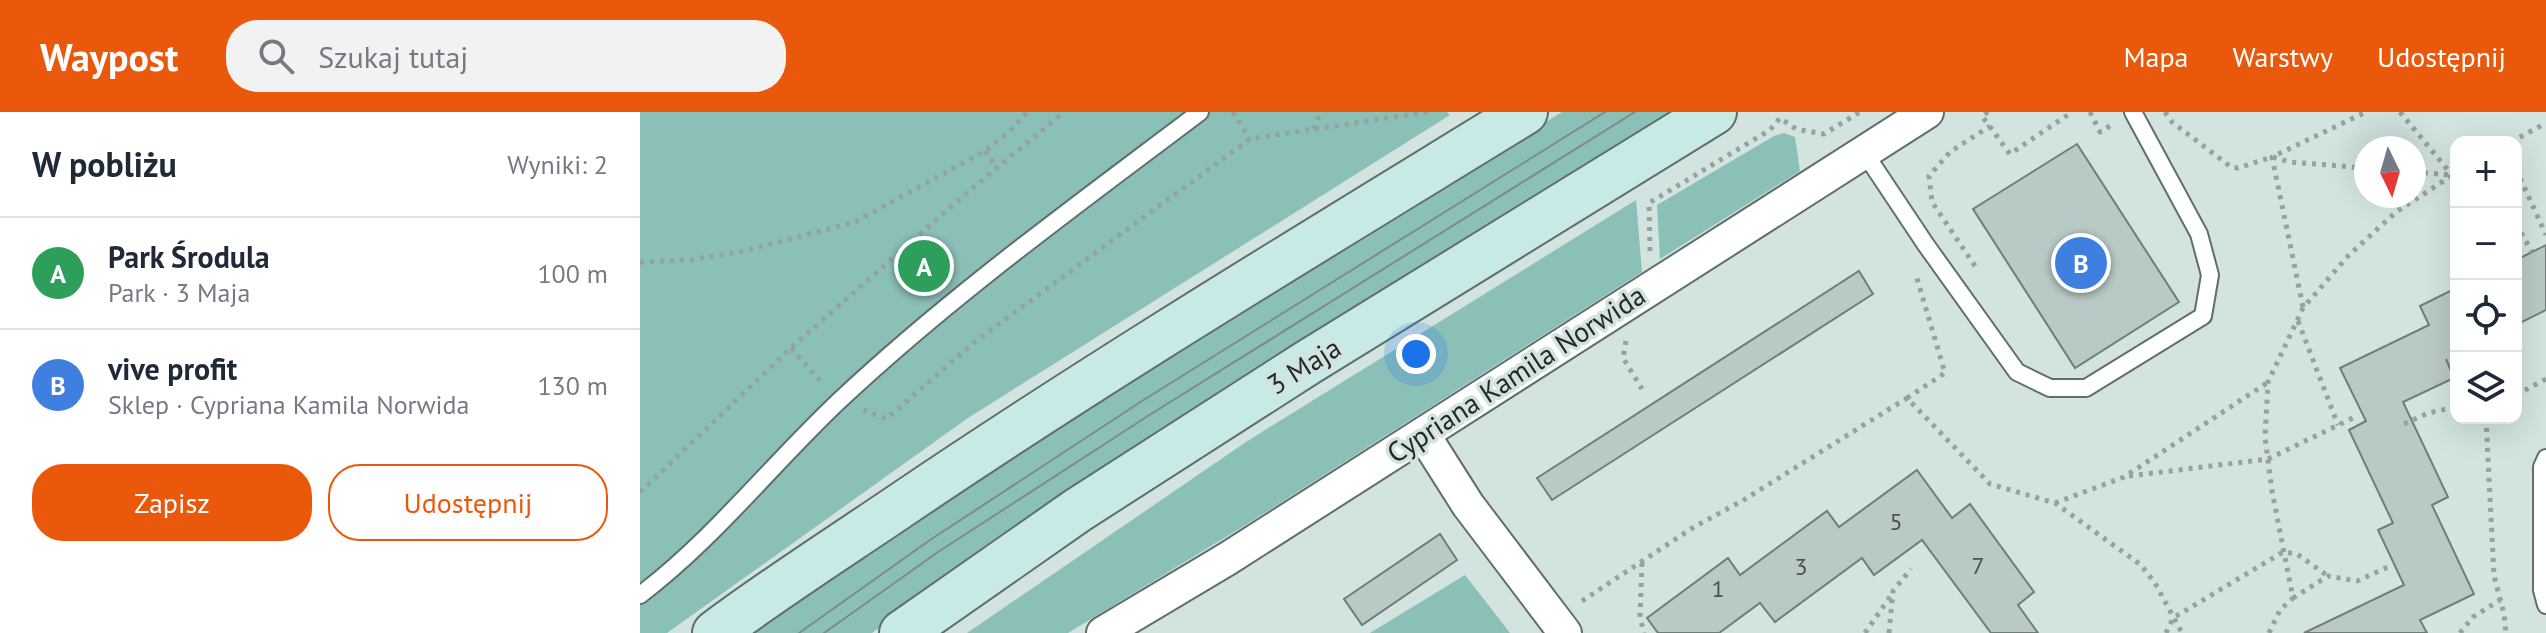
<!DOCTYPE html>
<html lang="pl">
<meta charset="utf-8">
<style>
body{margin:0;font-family:"PT Sans",sans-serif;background:#f2f2f3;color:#1f2937}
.controls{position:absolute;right:24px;top:24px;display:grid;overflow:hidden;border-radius:16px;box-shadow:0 8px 32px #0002}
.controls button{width:72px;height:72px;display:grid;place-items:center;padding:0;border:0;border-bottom:2px solid #e0e1e3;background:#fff;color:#1f2937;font:40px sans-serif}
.compass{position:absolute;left:1714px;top:24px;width:72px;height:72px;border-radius:50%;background:#fff;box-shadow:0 8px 32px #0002;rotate:175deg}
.you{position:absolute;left:776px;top:242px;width:28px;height:28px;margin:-20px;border:6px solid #fff;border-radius:50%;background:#1a73e8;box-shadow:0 0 0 12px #1a73e833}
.badge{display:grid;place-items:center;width:52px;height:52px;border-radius:50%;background:#ea580c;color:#fff;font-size:26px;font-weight:700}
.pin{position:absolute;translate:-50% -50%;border:4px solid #fff;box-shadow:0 2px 8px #0006}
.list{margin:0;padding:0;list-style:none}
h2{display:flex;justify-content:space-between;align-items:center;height:104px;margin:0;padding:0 32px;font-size:34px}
h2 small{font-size:26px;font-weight:400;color:#747a83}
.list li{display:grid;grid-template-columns:52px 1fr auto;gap:24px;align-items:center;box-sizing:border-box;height:112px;padding:0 32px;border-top:2px solid #e0e1e3}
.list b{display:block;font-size:30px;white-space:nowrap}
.list p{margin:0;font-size:26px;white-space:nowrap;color:#747a83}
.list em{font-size:26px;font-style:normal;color:#747a83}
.actions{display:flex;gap:16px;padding:24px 32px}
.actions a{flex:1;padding:18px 0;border:2px solid #ea580c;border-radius:32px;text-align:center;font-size:28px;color:#ea580c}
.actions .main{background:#ea580c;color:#fff}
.icon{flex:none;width:44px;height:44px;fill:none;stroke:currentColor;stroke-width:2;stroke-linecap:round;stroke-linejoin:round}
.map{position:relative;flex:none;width:1906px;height:521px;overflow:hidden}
header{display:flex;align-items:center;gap:48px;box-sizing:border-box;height:112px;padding:0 40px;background:#ea580c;color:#fff}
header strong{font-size:38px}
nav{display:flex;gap:44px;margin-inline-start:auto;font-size:28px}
.search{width:560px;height:72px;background:#f2f2f3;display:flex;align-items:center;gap:20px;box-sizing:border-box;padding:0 28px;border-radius:32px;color:#747a83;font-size:30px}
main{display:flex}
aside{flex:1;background:#fff}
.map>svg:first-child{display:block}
.green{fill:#8bc0b8}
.building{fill:#b9c9c6;stroke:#6f7e7b;stroke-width:2}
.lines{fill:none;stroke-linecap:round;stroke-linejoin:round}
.lane-casing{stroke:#606e6c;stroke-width:20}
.street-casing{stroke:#606e6c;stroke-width:36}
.secondary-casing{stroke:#606e6c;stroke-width:48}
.path{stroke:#95a2a0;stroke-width:5;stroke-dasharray:4 6;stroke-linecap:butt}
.lane{stroke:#fff;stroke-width:16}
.street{stroke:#fff;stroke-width:32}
.secondary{stroke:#c8eae6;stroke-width:44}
.tram{stroke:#7f8b89;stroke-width:2}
.labels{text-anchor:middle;stroke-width:7;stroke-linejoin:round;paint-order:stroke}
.number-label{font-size:24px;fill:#495250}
.street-label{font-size:28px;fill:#242a29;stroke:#d2e3e0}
</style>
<header>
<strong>Waypost</strong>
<div class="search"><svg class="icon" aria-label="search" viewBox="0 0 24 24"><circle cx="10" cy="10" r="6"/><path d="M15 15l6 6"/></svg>Szukaj tutaj</div>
<nav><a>Mapa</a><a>Warstwy</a><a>Udostępnij</a></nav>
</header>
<main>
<aside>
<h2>W pobliżu<small>Wyniki: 2</small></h2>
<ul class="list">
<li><span class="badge" style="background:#2e9e5b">A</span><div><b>Park Środula</b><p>Park · 3 Maja</p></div><em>100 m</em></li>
<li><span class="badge" style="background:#3f7fe0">B</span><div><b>vive profit</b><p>Sklep · Cypriana Kamila Norwida</p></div><em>130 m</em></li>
</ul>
<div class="actions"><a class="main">Zapisz</a><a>Udostępnij</a></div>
</aside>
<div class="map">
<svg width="1906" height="521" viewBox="0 0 1906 521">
<rect width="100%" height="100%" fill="#d2e3e0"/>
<!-- green -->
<g class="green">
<path d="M0,0H807L810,3L328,306L27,521H0Z"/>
<path d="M922,0H1033L306,467L232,521H107L390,327Z"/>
<path d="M1144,21L1155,25L1160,59L1020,147L1017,93L1134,24Z"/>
<path d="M996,88L1002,160L612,409L428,521H327L606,330Z"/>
<path d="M825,463L870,521H730Z"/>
</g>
<!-- building -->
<g class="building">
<path d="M1437,32L1539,190L1435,256L1333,97Z"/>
<path d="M1906,133V198L1876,213V148Z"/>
<path d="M1219,159L1233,182L912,388L897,366Z"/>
<path d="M1816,176V269L1806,247L1814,266L1763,290L1808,385L1792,393L1834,482L1780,508L1787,521H1664L1764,473L1738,418L1753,411L1709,318L1726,309L1700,256L1789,213L1780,194Z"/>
<path d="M1277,358L1312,406L1330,392L1394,480L1378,493L1398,521H1351L1282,428L1234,463L1222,446L1135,510L1120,491L1079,521H1018L1007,506L1088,446L1100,463L1187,399L1199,415Z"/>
<path d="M800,422L817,448L722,513L704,487Z"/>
</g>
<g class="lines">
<!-- lane casing -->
<g class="lane-casing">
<g id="lane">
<path d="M1224,40L1286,133L1377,260L1410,276H1446L1563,204L1570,163L1559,122L1493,0"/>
<path d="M1906,346L1902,355V478L1906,493"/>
<path d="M0,483C74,427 132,352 200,288C312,183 437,93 560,0"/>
</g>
</g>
<!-- street casing -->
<g class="street-casing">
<g id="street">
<path d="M783,322L828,393L925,521"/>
<path d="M463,521L587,447L1287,0"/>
</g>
</g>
<!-- secondary casing -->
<g class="secondary-casing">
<g id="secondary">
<path d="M75,521C135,476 198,436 260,394C464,256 675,129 885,0"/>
<path d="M262,521L438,398L667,251L1074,0"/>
</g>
</g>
<!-- path -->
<g class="path">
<path d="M593,0L610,27"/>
<path d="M1348,0L1342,4L1370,42L1432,0"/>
<path d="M1450,0L1460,20L1473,12"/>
<path d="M1525,0L1532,10L1591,55L1598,56L1632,45L1650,50L1726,56"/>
<path d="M1760,0L1812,63"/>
<path d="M674,17L680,0"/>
<path d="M1871,30L1906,11"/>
<path d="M345,39L357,56"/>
<path d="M1876,57L1906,123"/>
<path d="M1774,60L1811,63"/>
<path d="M1876,112L1892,140"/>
<path d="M1010,139L1009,91L1130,18L1140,6L1156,17L1184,22L1220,0"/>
<path d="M0,150L51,148L104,139L215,110L345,39L373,16L387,0"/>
<path d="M1335,154L1292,90L1289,64L1310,40L1350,14"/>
<path d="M1663,195L1632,45L1726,0"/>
<path d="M1658,209L1698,313"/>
<path d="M986,229L983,246L1002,277"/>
<path d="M151,236L182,271"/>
<path d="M1876,283L1906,267"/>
<path d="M1267,286L1305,261L1276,163"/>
<path d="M223,298L246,307L336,229L610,27L787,0"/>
<path d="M1846,306L1854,464L1864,502L1866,521"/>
<path d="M1764,312L1788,301L1816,295"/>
<path d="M1489,364L1628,347L1717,304"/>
<path d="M0,380L151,236L322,85L424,0"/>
<path d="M1415,391L1484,365L1627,271"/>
<path d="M1002,451L1000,505L1004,521"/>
<path d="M1653,486L1688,464L1717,469L1748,455"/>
<path d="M942,489L1054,415L1102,389L1267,286L1350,372L1415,391L1501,453L1515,471L1542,521"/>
<path d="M1225,521L1252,482"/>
<path d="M1249,521L1253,479L1271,457"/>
<path d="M1526,521L1533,506L1643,440L1657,442L1688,464"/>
<path d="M1629,521L1640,498L1653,486L1632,379L1625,325L1628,270L1663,196L1709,143L1756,100L1816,61"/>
<path d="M1820,521L1833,505L1860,488"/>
</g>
<!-- lane -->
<use href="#lane" class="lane"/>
<!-- street -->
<use href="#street" class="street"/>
<!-- secondary -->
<use href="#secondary" class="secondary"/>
<!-- tram -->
<g class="tram">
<path d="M159,521L290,428L502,289L965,0"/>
<path d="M184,521L298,440L511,302L995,0"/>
</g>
</g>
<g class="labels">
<!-- number labels -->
<g class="number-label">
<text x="1256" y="418">5</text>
<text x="1338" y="462">7</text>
<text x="1161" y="463">3</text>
<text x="1078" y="485">1</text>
</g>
<!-- street labels -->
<g class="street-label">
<text transform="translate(664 254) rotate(-32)" y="10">3 Maja</text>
<text transform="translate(876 262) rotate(-33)" y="10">Cypriana Kamila Norwida</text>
</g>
</g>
</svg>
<div class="controls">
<button>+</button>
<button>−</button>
<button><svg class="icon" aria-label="locate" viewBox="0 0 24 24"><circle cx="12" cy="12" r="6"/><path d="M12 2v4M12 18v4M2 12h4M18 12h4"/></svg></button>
<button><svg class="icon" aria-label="layers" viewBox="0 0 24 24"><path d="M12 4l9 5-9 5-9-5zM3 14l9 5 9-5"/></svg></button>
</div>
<svg class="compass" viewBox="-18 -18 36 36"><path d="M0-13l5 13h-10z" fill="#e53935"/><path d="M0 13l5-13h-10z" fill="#747a83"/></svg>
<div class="you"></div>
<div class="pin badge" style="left:284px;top:154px;background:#2e9e5b">A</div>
<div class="pin badge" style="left:1441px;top:151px;background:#3f7fe0">B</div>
</div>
</main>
